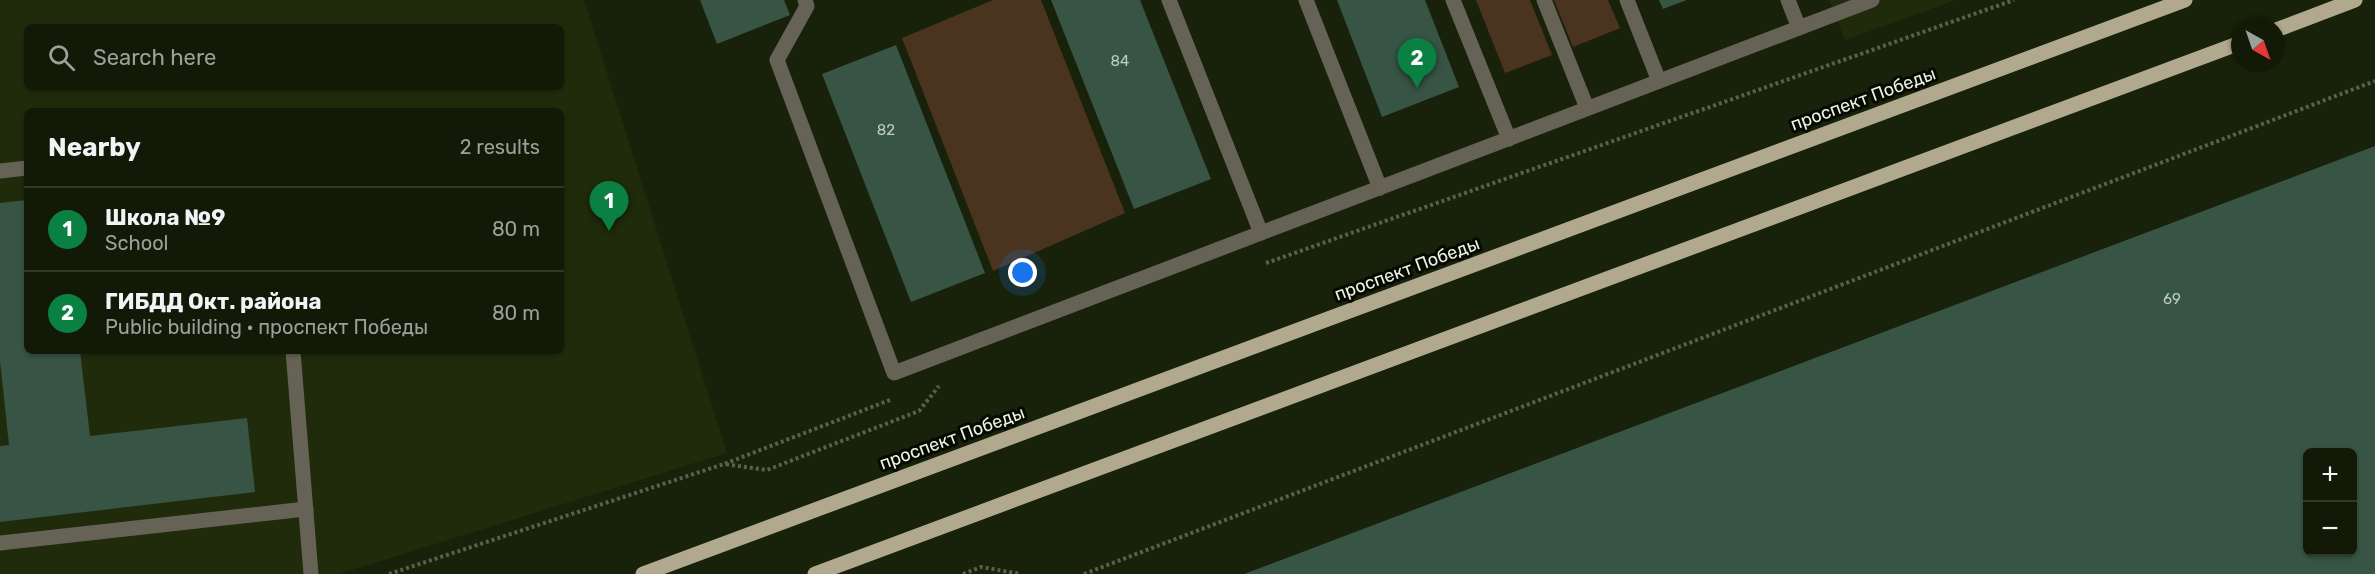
<!DOCTYPE html>
<meta charset="utf-8">
<style>
body{margin:0;font-family:Rubik,sans-serif;background:#1f2615;color:#f1f3f6}
.controls{position:absolute;right:18px;bottom:18px;display:grid;overflow:hidden;border-radius:9px;box-shadow:0 2px 4px #0004}
.controls button{width:54px;height:54px;display:grid;place-items:center;padding:0;border:0;border-bottom:2px solid #313828;background:#121907;color:#f1f3f6;font:30px sans-serif}
.compass{position:absolute;left:2231px;top:18px;width:54px;height:54px;border-radius:50%;background:#121907;box-shadow:0 2px 4px #0004;rotate:140deg}
.you{position:absolute;left:1023px;top:273px;width:21px;height:21px;margin:-15px;border:4px solid #fff;border-radius:50%;background:#1a73e8;box-shadow:0 0 0 9px #1a73e833}
.badge{display:grid;place-items:center;width:39px;height:39px;border-radius:50%;background:#0b8043;color:#fff;font-size:20px;font-weight:700}
.pin{position:absolute;translate:-50% -50px;filter:drop-shadow(0 2px 3px #0008)}
.pin::after{content:'';position:absolute;top:32px;width:21px;height:18px;background:inherit;clip-path:polygon(0 0,100% 0,50% 100%)}
.list{margin:0;padding:0;list-style:none}
h2{display:flex;justify-content:space-between;align-items:center;height:78px;margin:0;padding:0 24px;font-size:26px}
h2 small{font-size:20px;font-weight:400;color:#9ca09b}
.list li{display:grid;grid-template-columns:39px 1fr auto;gap:18px;align-items:center;box-sizing:border-box;height:84px;padding:0 24px;border-top:2px solid #313828}
.list b{display:block;font-size:22px;white-space:nowrap}
.list p{margin:0;font-size:20px;white-space:nowrap;color:#9ca09b}
.list em{font-size:20px;font-style:normal;color:#9ca09b}
.icon{flex:none;width:33px;height:33px;fill:none;stroke:currentColor;stroke-width:2;stroke-linecap:round;stroke-linejoin:round}
.map{position:relative;flex:none;width:2375px;height:574px;overflow:hidden}
.search{position:absolute;background:#121907;box-shadow:0 2px 4px #0004;left:24px;top:24px;width:540px;height:66px;display:flex;align-items:center;gap:15px;box-sizing:border-box;padding:0 21px;border-radius:9px;color:#9ca09b;font-size:22px}
.panel{position:absolute;background:#121907;box-shadow:0 2px 4px #0004;left:24px;top:108px;width:540px;height:246px;border-radius:9px}
.map>svg:first-child{display:block}
.built{fill:#1f2b0b;fill-rule:evenodd}
.green{fill:#4b341f}
.building{fill:#375444;fill-rule:evenodd}
.lines{fill:none;stroke-linecap:round;stroke-linejoin:round}
.path{stroke:#59614c;stroke-width:4;stroke-dasharray:3 3;stroke-linecap:butt}
.minor{stroke:#666356;stroke-width:15}
.major{stroke:#b0a98e;stroke-width:15}
.labels{text-anchor:middle;stroke-width:6;stroke-linejoin:round;paint-order:stroke}
.number-label{font-size:15px;fill:#bfcbbc}
.street-label{font-size:18px;fill:#ecf3e4;stroke:#060902}
</style>
<div class="map">
<svg width="2375" height="574" viewBox="0 0 2375 574">
<rect width="100%" height="100%" fill="#182109"/>
<!-- built -->
<g class="built">
<path d="M0,0H584L727,453L339,574H0ZM27,27H561V87H27ZM27,111H561V351H27Z"/>
<path d="M1829,0H1956L1845,40Z"/>
</g>
<!-- green -->
<g class="green">
<path d="M993,0H1041L1125,213L993,271L902,38Z"/>
<path d="M1476,0H1530L1552,55L1505,73Z"/>
<path d="M1554,0H1608L1620,28L1573,47Z"/>
</g>
<!-- building -->
<g class="building">
<path d="M700,0H784L790,15L717,44Z"/>
<path d="M1051,0H1140L1211,179L1134,209Z"/>
<path d="M1337,0H1425L1459,87L1382,117Z"/>
<path d="M1659,0H1687L1663,9Z"/>
<path d="M896,45L985,273L911,302L822,74Z"/>
<path d="M2375,146V574H1244ZM2308,452H2352V552H2308Z"/>
<path d="M27,200V351H80L90,436L247,418L255,492L0,522V446L9,445L0,361V203Z"/>
</g>
<g class="lines">
<!-- path -->
<g class="path">
<path d="M1266,263L2014,0"/>
<path d="M890,400L724,464L767,470L919,411L939,386"/>
<path d="M389,574L724,464"/>
<path d="M963,574L981,567L1021,574"/>
<path d="M1084,574L2375,81"/>
</g>
<!-- minor -->
<g class="minor">
<path d="M805,0L807,6L777,60L894,373L1872,0"/>
<path d="M1169,0L1261,233"/>
<path d="M1306,0L1380,188"/>
<path d="M1453,0L1509,139"/>
<path d="M1544,0L1587,108"/>
<path d="M1627,0L1659,81"/>
<path d="M1788,0L1799,28"/>
<path d="M0,171L27,168"/>
<path d="M293,351L311,574"/>
<path d="M0,543L306,509"/>
</g>
<!-- major -->
<g class="major">
<path d="M2276,30L2355,0"/>
<path d="M643,574L2185,0"/>
<path d="M815,574L2240,43"/>
</g>
</g>
<g class="labels">
<!-- number labels -->
<g class="number-label">
<text x="1120" y="66">84</text>
<text x="886" y="135">82</text>
<text x="2172" y="304">69</text>
</g>
<!-- street labels -->
<g class="street-label">
<text transform="translate(1863 99) rotate(-20)" y="6">проспект Победы</text>
<text transform="translate(1407 269) rotate(-20)" y="6">проспект Победы</text>
<text transform="translate(952 438) rotate(-20)" y="6">проспект Победы</text>
</g>
</g>
</svg>
<div class="controls">
<button>+</button>
<button>−</button>
</div>
<svg class="compass" viewBox="-18 -18 36 36"><path d="M0-13l5 13h-10z" fill="#e53935"/><path d="M0 13l5-13h-10z" fill="#9ca09b"/></svg>
<div class="you"></div>
<div class="pin badge" style="left:609px;top:231px">1</div>
<div class="pin badge" style="left:1417px;top:88px">2</div>
<div class="search"><svg class="icon" aria-label="search" viewBox="0 0 24 24"><circle cx="10" cy="10" r="6"/><path d="M15 15l6 6"/></svg>Search here</div>
<section class="panel">
<h2>Nearby<small>2 results</small></h2>
<ul class="list">
<li><span class="badge">1</span><div><b>Школа №9</b><p>School</p></div><em>80 m</em></li>
<li><span class="badge">2</span><div><b>ГИБДД Окт. района</b><p>Public building · проспект Победы</p></div><em>80 m</em></li>
</ul>
</section>
</div>
